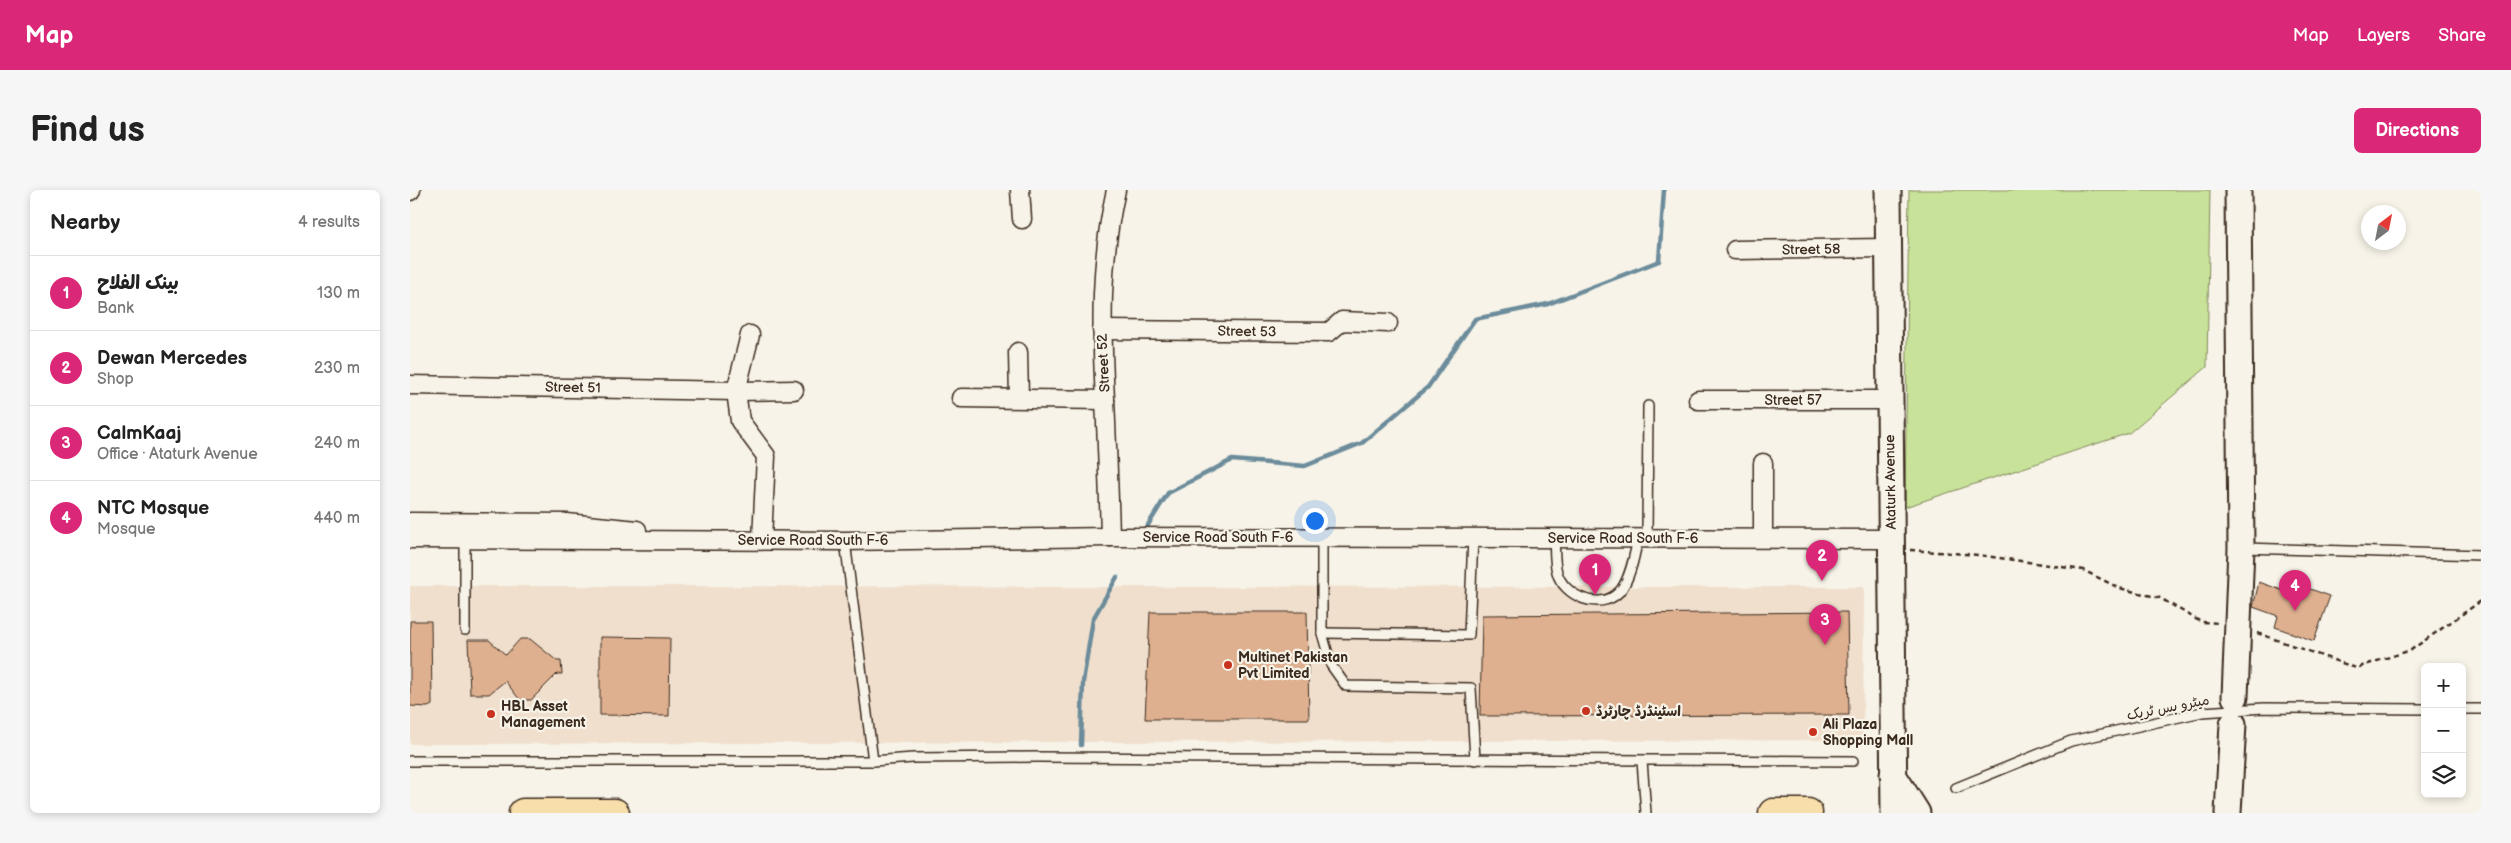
<!DOCTYPE html>
<meta charset="utf-8">
<style>
body{margin:0;font-family:"Balsamiq Sans","Playpen Sans Arabic",sans-serif;background:#f6f6f6;color:#222}
.controls{position:absolute;right:15px;bottom:15px;display:grid;overflow:hidden;border-radius:8px;box-shadow:0 2px 8px #0003}
.controls button{width:45px;height:45px;display:grid;place-items:center;padding:0;border:0;border-bottom:1px solid #e0e0e0;background:#fff;color:#222;font:25px sans-serif}
.compass{position:absolute;left:1951px;top:15px;width:45px;height:45px;border-radius:50%;background:#fff;box-shadow:0 2px 8px #0003;rotate:32deg}
.you{position:absolute;left:904px;top:330px;width:18px;height:18px;margin:-12px;border:4px solid #fff;border-radius:50%;background:#1a73e8;box-shadow:0 0 0 8px #1a73e833}
.badge{display:grid;place-items:center;width:32px;height:32px;border-radius:50%;background:#db2777;color:#fff;font-size:16px;font-weight:700}
.pin{position:absolute;translate:-50% -41px;filter:drop-shadow(0 1px 2px #0008)}
.pin::after{content:'';position:absolute;top:26px;width:18px;height:15px;background:inherit;clip-path:polygon(0 0,100% 0,50% 100%)}
.list{margin:0;padding:0;list-style:none}
h2{display:flex;justify-content:space-between;align-items:center;height:65px;margin:0;padding:0 20px;font-size:21px}
h2 small{font-size:16px;font-weight:400;color:#767676}
.list li{display:grid;grid-template-columns:32px 1fr auto;gap:15px;align-items:center;box-sizing:border-box;height:75px;padding:0 20px;border-top:1px solid #e0e0e0}
.list b{display:block;font-size:19px;white-space:nowrap}
.list p{margin:0;font-size:16px;white-space:nowrap;color:#767676}
.list em{font-size:16px;font-style:normal;color:#767676}
.icon{flex:none;width:28px;height:28px;fill:none;stroke:currentColor;stroke-width:2;stroke-linecap:round;stroke-linejoin:round}
.map{position:relative;flex:none;width:2071px;height:623px;overflow:hidden;border-radius:8px}
header{display:flex;align-items:center;gap:30px;box-sizing:border-box;height:70px;padding:0 25px;background:#db2777;color:#fff}
header strong{font-size:24px}
nav{display:flex;gap:28px;margin-inline-start:auto;font-size:18px}
.intro{display:flex;align-items:center;justify-content:space-between;box-sizing:border-box;height:120px;padding:0 30px}
h1{margin:0;font-size:35px}
.button{padding:12px 22px;border-radius:8px;background:#db2777;color:#fff;font-size:18px;font-weight:700}
main{display:flex;gap:30px;padding:0 30px}
aside{flex:1;background:#fff;border-radius:8px;box-shadow:0 2px 8px #0003}
.map>svg:first-child{display:block}
.built{fill:#f0dfcd}
.green{fill:#c8e399;stroke:#82865c}
.lines{fill:none;stroke-linecap:round;stroke-linejoin:round}
.stream{stroke:#6c8c9b;stroke-width:4.5}
.building{fill:#deb08f;stroke:#3b2a1e}
.lane-casing{stroke:#3b2a1e;stroke-width:12}
.street-casing{stroke:#3b2a1e;stroke-width:21}
.secondary-casing{stroke:#3b2a1e;stroke-width:29}
.primary-casing{stroke:#3b2a1e;stroke-width:31}
.path{stroke:#3b2a1e;stroke-width:2.5;stroke-dasharray:5 4;stroke-linecap:butt}
.lane{stroke:#f7f3e8;stroke-width:9}
.street{stroke:#f7f3e8;stroke-width:18}
.secondary{stroke:#f7f3e8;stroke-width:25}
.primary{stroke:#f8deab;stroke-width:28}
.poi-dot{fill:#c8321e;stroke:#f7f3e8;stroke-width:2}
.labels{text-anchor:middle;stroke-width:4.5;stroke-linejoin:round;paint-order:stroke}
.street-label{font-size:14px;fill:#3b2a1e;stroke:#f7f3e8}
.poi-label{font-size:14px;font-weight:bold;fill:#3b2a1e;stroke:#f7f3e8;text-anchor:start}
</style>
<header>
<strong>Map</strong>
<nav><a>Map</a><a>Layers</a><a>Share</a></nav>
</header>
<div class="intro"><h1>Find us</h1><a class="button">Directions</a></div>
<main>
<aside>
<h2>Nearby<small>4 results</small></h2>
<ul class="list">
<li><span class="badge">1</span><div><b>بینک الفلاح</b><p>Bank</p></div><em>130 m</em></li>
<li><span class="badge">2</span><div><b>Dewan Mercedes</b><p>Shop</p></div><em>230 m</em></li>
<li><span class="badge">3</span><div><b>CalmKaaj</b><p>Office · Ataturk Avenue</p></div><em>240 m</em></li>
<li><span class="badge">4</span><div><b>NTC Mosque</b><p>Mosque</p></div><em>440 m</em></li>
</ul>
</aside>
<div class="map">
<svg width="2071" height="623" viewBox="0 0 2071 623">
<rect width="100%" height="100%" fill="#f7f3e8"/>
<filter id="ink" filterUnits="userSpaceOnUse"><feTurbulence type="fractalNoise" baseFrequency=".02" numOctaves="2"/><feDisplacementMap in="SourceGraphic" scale="10" xChannelSelector="R" yChannelSelector="G"/><feConvolveMatrix kernelMatrix="1 2 1 2 8 2 1 2 1" color-interpolation-filters="sRGB"/></filter>
<g filter="url(#ink)">
<!-- built -->
<path class="built" d="M0,396L1454,397L1453,550L0,554Z"/>
<!-- green -->
<path class="green" d="M1499,0H1800L1797,177L1719,243L1495,317Z"/>
<g class="lines">
<!-- stream -->
<g class="stream">
<path d="M738,335L758,303L822,270L895,276L952,253L1018,197L1065,129L1138,114L1249,71L1254,0"/>
<path d="M671,555L673,492L683,429L707,387"/>
</g>
</g>
<!-- building -->
<g class="building">
<path d="M1849,392L1877,402L1880,392L1920,406L1904,451L1865,437L1868,426L1843,417Z"/>
<path d="M740,422H897L899,529H735Z"/>
<path d="M1437,422L1439,525L1070,526L1072,425Z"/>
<path d="M0,431H21L22,515L18,517L0,516Z"/>
<path d="M190,447L260,448L259,526L190,525Z"/>
<path d="M110,449H120L147,471H151L152,484H147L121,510H110L95,491L79,504H60L58,450H79L96,465Z"/>
</g>
<g class="lines">
<!-- lane casing -->
<g class="lane-casing">
<g id="lane">
<path d="M912,347V443L921,475L936,496L1061,498L1065,570"/>
<path d="M1144,348C1145,359 1144,372 1147,382C1153,406 1190,422 1209,402C1220,391 1225,363 1228,348"/>
<path d="M1237,348L1238,216"/>
<path d="M55,349V440"/>
<path d="M435,351L463,571"/>
<path d="M1834,358L2071,365"/>
<path d="M912,443L1059,445L1063,347"/>
<path d="M2052,519H2071"/>
<path d="M0,571H463L503,568L627,567L1443,571"/>
<path d="M1232,571L1236,623"/>
<path d="M1546,598L1661,551L1792,522L1854,518L2015,519"/>
</g>
</g>
<!-- street casing -->
<g class="street-casing">
<g id="street">
<path d="M610,0L612,29"/>
<path d="M0,1L1,0"/>
<path d="M1325,60L1477,58"/>
<path d="M692,140L919,142L932,131L978,133"/>
<path d="M340,145L326,201L330,231L356,266L352,350"/>
<path d="M608,162L609,208"/>
<path d="M0,195L326,201L384,200"/>
<path d="M551,208L695,210"/>
<path d="M1288,210H1478"/>
<path d="M0,332L157,333L227,340"/>
<path d="M700,347C699,301 697,255 695,209C691,137 690,71 706,0"/>
<path d="M1353,348V273"/>
<path d="M0,349L435,351L700,347L1481,349"/>
</g>
</g>
<!-- secondary casing -->
<g class="secondary-casing">
<g id="secondary">
<path d="M1478,0L1484,623"/>
<path d="M1825,507L1831,358L1828,0"/>
<path d="M1483,585L1507,623"/>
<path d="M1818,623L1823,534"/>
</g>
</g>
<!-- primary casing -->
<g class="primary-casing">
<g id="primary">
<path d="M113,623H205"/>
<path d="M1363,623H1398"/>
</g>
</g>
<!-- path -->
<g class="path">
<path d="M1500,360L1569,365L1673,380L1709,398L1750,408L1791,432L1809,433"/>
<path d="M1847,443L1946,478L2001,460L2071,411"/>
</g>
<!-- lane -->
<use href="#lane" class="lane"/>
<!-- street -->
<use href="#street" class="street"/>
<!-- secondary -->
<use href="#secondary" class="secondary"/>
<!-- primary -->
<use href="#primary" class="primary"/>
</g>
</g>
<!-- markers -->
<g class="poi-dot">
<circle cx="818" cy="475" r="5"/>
<circle cx="1176" cy="521" r="5"/>
<circle cx="81" cy="524" r="5"/>
<circle cx="1403" cy="542" r="5"/>
</g>
<g class="labels">
<!-- street labels -->
<g class="street-label">
<text transform="translate(1401 59) rotate(-1)" y="5">Street 58</text>
<text transform="translate(837 141) rotate(1)" y="5">Street 53</text>
<text transform="translate(693 173) rotate(-93)" y="5">Street 52</text>
<text transform="translate(163 197) rotate(1)" y="5">Street 51</text>
<text x="1383" y="215">Street 57</text>
<text transform="translate(1480 292) rotate(-91)" y="5">Ataturk Avenue</text>
<text x="808" y="352">Service Road South F-6</text>
<text x="1213" y="353">Service Road South F-6</text>
<text x="403" y="355">Service Road South F-6</text>
<text transform="translate(1758 517) rotate(-11)" y="5">میٹرو بس ٹریک</text>
</g>
<!-- poi labels -->
<g class="poi-label">
<text x="828" y="472">Multinet Pakistan<tspan x="828" dy="16">Pvt Limited</tspan></text>
<text x="91" y="521">HBL Asset<tspan x="91" dy="16">Management</tspan></text>
<text x="1186" y="526">اسٹینڈرڈ چارٹرڈ</text>
<text x="1413" y="539">Ali Plaza<tspan x="1413" dy="16">Shopping Mall</tspan></text>
</g>
</g>
</svg>
<div class="controls">
<button>+</button>
<button>−</button>
<button><svg class="icon" aria-label="layers" viewBox="0 0 24 24"><path d="M12 4l9 5-9 5-9-5zM3 14l9 5 9-5"/></svg></button>
</div>
<svg class="compass" viewBox="-18 -18 36 36"><path d="M0-13l5 13h-10z" fill="#e53935"/><path d="M0 13l5-13h-10z" fill="#767676"/></svg>
<div class="you"></div>
<div class="pin badge" style="left:1185px;top:405px">1</div>
<div class="pin badge" style="left:1412px;top:391px">2</div>
<div class="pin badge" style="left:1415px;top:455px">3</div>
<div class="pin badge" style="left:1885px;top:421px">4</div>
</div>
</main>
